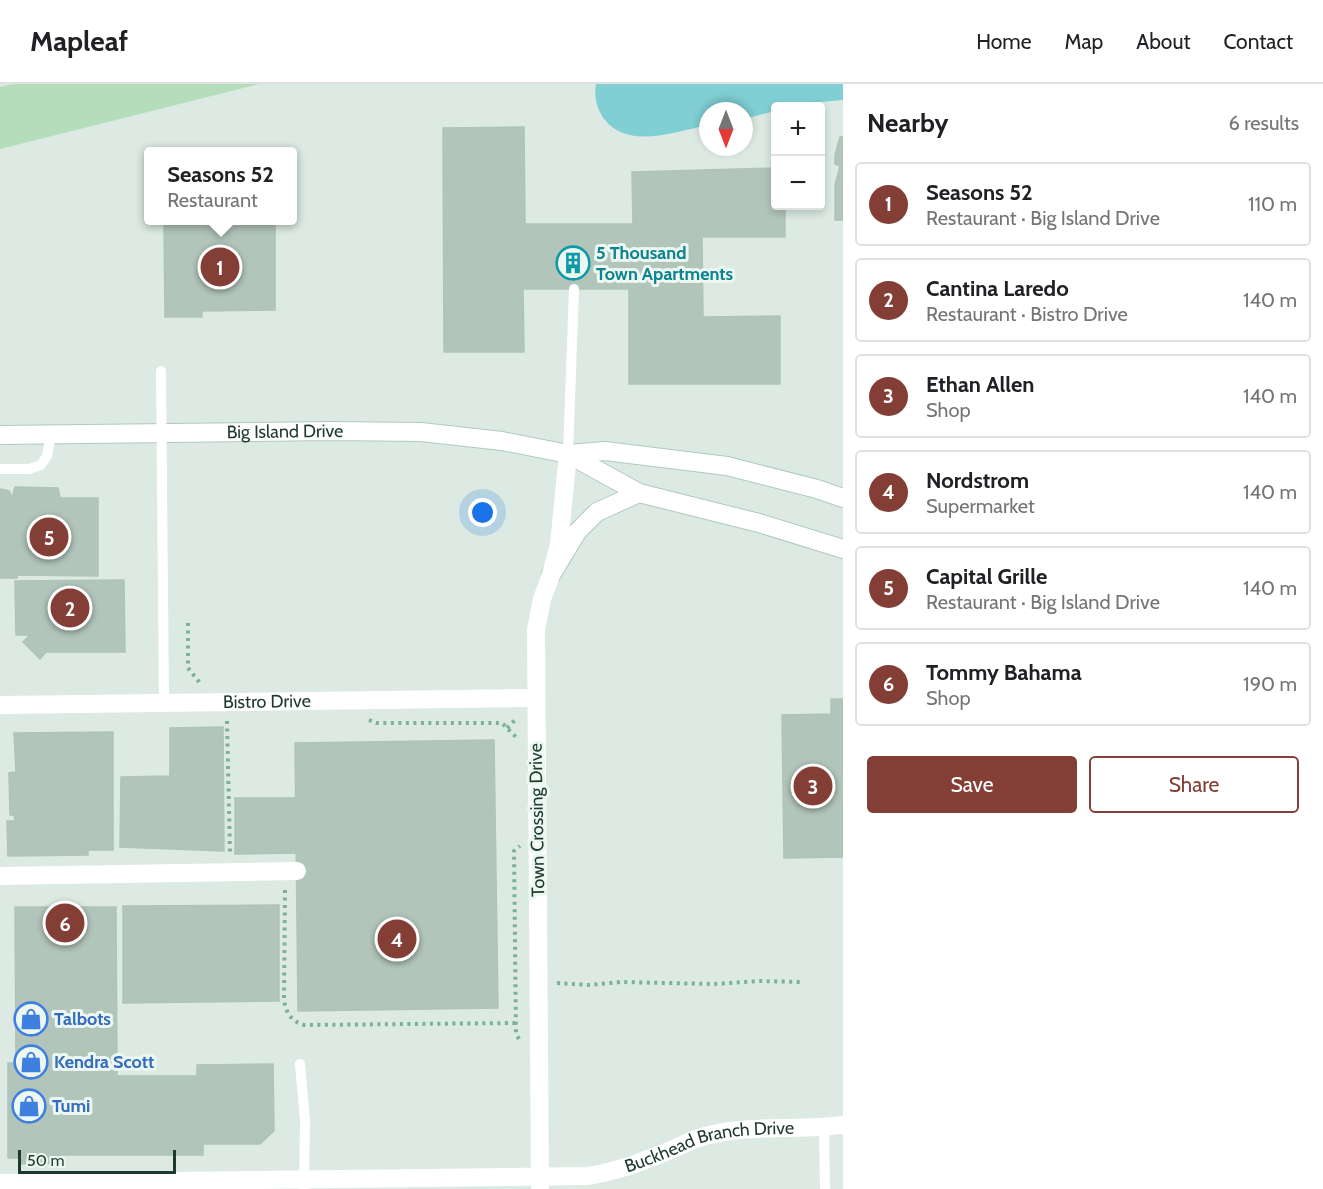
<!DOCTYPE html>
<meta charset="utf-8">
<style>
body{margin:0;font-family:Cabin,sans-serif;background:#f2f2f2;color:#202124}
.controls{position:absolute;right:18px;top:18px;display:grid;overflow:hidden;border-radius:6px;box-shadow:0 3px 9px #0003}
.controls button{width:54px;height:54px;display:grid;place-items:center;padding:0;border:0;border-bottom:2px solid #e0e0e0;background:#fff;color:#202124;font:30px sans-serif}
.compass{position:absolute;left:699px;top:18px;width:54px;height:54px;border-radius:50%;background:#fff;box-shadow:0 3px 9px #0003;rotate:180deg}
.scale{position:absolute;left:18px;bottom:15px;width:158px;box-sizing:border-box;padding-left:6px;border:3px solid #1e3a2f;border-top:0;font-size:16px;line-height:21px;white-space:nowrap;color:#1e3a2f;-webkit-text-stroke:4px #edf7f1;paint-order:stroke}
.you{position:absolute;left:483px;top:429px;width:21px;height:21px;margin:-15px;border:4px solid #fff;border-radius:50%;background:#1a73e8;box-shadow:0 0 0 9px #1a73e833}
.badge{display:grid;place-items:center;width:39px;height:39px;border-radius:50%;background:#833f35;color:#fff;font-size:20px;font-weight:700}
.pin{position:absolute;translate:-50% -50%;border:3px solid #fff;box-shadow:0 2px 6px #0006}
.popup{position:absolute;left:144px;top:63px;width:153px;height:78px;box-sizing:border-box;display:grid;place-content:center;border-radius:6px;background:#fff;filter:drop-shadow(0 2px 4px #0005);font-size:20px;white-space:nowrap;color:#757577}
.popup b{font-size:22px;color:#202124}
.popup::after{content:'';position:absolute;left:50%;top:100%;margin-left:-12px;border:12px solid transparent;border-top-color:#fff}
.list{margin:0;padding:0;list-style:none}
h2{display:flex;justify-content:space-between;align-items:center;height:78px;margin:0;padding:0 24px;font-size:26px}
h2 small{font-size:20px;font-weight:400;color:#757577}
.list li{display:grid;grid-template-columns:39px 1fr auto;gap:18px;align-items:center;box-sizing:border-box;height:84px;margin:0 12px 12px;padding:0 12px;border:2px solid #e0e0e0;border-radius:6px}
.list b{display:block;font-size:22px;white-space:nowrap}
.list p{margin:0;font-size:20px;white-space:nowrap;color:#757577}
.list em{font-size:20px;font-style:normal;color:#757577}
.actions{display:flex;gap:12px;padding:18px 24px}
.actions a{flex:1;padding:14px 0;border:2px solid #833f35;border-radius:6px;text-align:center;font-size:21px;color:#833f35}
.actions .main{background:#833f35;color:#fff}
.map{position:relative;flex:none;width:843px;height:1105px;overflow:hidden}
header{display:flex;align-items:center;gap:36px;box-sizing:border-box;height:84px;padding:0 30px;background:#fff;border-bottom:2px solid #e0e0e0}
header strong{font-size:28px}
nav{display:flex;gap:33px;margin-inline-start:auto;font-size:21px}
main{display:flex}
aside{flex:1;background:#fff}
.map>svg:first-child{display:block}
.green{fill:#b3ddbb}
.water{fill:#80cfd4}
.building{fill:#b2c5bb;stroke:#afc4b9;stroke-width:1.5}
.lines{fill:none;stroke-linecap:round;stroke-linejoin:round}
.secondary-casing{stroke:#afcabe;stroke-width:20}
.path{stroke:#7bb09a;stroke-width:4;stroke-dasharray:3 4.5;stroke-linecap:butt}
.lane{stroke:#fff;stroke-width:10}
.street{stroke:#fff;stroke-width:18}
.secondary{stroke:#fff;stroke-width:18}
.labels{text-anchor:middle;stroke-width:6;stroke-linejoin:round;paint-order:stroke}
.culture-label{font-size:18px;font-weight:bold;fill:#0d838f;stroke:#edf7f1;text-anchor:start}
.street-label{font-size:18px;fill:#1e3a2f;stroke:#edf7f1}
.shop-label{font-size:18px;font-weight:bold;fill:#366cbe;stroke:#edf7f1;text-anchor:start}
</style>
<header>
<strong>Mapleaf</strong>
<nav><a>Home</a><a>Map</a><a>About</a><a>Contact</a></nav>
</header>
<main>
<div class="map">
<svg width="843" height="1105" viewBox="0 0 843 1105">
<rect width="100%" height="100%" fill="#dceae3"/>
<!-- green -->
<path class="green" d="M13,0H259L0,65V3Z"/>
<!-- water -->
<path class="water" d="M596,0H843V16L776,22L775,27L744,35V27H708V41C674,48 625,67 602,32C596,22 594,11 596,0Z"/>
<!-- building -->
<g class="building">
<path d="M524,43L525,140H633L632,88L776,84V122H785V153H702L703,233L780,232V300H629V205H523L524,268H444L443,44Z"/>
<path d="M840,53H843V136H835V101L840,82L835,80V71Z"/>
<path d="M164,139H275V226L202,227V233H165Z"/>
<path d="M15,403L58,404L60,414H98V492L17,491V494H0V405L9,407L12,414Z"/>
<path d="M124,496L125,568H46L40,575L23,558L30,551H16L15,497Z"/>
<path d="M831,615H843V773L784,774L782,631L831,630Z"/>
<path d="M223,643L224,767L120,763L121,693L170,692V644Z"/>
<path d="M113,648V766H88V771L8,772L7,737H15L14,731H10L9,689L16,688L14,649Z"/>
<path d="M494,656L498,924L298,927L295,659Z"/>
<path d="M235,714H296V769L235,770Z"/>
<path d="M279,821V917L123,919V822Z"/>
<path d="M15,823H116L117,992H197V981L273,980L274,1047L260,1060H203V1071H59V1079L19,1080V1074H8V979H16Z"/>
</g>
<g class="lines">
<!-- secondary casing -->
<g class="secondary-casing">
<g id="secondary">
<path id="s3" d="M0,351L330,347L421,348L502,357L568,370L605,367L727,382L817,405L843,414"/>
<path d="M568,370L639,409L759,439L843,465"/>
<path d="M551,491L577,448L597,428L639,409"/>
</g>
</g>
<!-- path -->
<g class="path">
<path d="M188,539V584L200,599"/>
<path d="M369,636L376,639H502L517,654"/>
<path d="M227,637L230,769"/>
<path d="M507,644L516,635"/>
<path d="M285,806L284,916C286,929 291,937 304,941L517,939"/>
<path d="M557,899L589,901L621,898L713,900L761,897L800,898"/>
<path d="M519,955L516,950L514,767L520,762"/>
</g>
<!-- lane -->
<g class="lane">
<path d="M161,287L164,619"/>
<path d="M568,370L574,205"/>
<path d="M0,385H29L41,381L47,372L51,350"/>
<path d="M300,980L305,1037L304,1105"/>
<path d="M824,1044L825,1105"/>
</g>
<!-- street -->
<g class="street">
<path id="s1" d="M0,621L535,614"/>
<path d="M0,792L297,787"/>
<path id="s2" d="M0,1099L587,1092C617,1088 643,1077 671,1066C682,1061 693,1055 705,1052C750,1040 797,1047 843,1041"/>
<path d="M540,1103L536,546L542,515L551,491L559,460L568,370"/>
</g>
<!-- secondary -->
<use href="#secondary" class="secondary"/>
</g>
<!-- icons -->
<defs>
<g id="building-ring" transform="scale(1.725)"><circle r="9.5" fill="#edf7f1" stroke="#0f9aa8" stroke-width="1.5"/><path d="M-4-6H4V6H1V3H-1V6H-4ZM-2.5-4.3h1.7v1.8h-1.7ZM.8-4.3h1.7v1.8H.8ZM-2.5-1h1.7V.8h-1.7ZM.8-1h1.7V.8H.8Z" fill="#0f9aa8"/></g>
<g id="shop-ring" transform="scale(1.725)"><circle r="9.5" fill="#edf7f1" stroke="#3f7fe0" stroke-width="1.5"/><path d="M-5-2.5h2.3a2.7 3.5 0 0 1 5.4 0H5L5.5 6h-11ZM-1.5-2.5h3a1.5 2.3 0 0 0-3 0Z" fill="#3f7fe0"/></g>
</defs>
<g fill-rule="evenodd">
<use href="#building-ring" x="573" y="179"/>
<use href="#shop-ring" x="31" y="935"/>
<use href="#shop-ring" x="31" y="978"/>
<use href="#shop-ring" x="29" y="1022"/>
</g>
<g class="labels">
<!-- culture labels -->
<g class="culture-label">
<text x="596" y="175">5 Thousand<tspan x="596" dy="21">Town Apartments</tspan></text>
</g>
<!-- street labels -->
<g class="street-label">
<text dy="6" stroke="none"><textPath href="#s3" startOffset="285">Big Island Drive</textPath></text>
<text dy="6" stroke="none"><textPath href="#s1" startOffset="267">Bistro Drive</textPath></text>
<text transform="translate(537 736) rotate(-91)" y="6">Town Crossing Drive</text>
<text dy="6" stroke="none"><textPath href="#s2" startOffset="714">Buckhead Branch Drive</textPath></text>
</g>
<!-- shop labels -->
<g class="shop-label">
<text x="54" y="941">Talbots</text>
<text x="54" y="984">Kendra Scott</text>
<text x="52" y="1028">Tumi</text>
</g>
</g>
</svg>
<div class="controls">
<button>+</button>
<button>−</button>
</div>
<svg class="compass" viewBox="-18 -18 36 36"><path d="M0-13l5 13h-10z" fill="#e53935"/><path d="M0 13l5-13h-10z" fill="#757577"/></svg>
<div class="scale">50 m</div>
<div class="you"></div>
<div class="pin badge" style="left:220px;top:183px">1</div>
<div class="popup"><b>Seasons 52</b>Restaurant</div>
<div class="pin badge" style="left:70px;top:524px">2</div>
<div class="pin badge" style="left:813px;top:702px">3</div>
<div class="pin badge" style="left:397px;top:855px">4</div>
<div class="pin badge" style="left:49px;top:453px">5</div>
<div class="pin badge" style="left:65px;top:839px">6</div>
</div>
<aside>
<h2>Nearby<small>6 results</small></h2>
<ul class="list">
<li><span class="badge">1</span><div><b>Seasons 52</b><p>Restaurant · Big Island Drive</p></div><em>110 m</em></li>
<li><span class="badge">2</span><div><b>Cantina Laredo</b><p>Restaurant · Bistro Drive</p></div><em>140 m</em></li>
<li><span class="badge">3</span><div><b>Ethan Allen</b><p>Shop</p></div><em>140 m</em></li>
<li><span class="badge">4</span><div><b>Nordstrom</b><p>Supermarket</p></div><em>140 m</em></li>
<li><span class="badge">5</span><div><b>Capital Grille</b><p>Restaurant · Big Island Drive</p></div><em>140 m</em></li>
<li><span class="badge">6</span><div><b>Tommy Bahama</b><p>Shop</p></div><em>190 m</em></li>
</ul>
<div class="actions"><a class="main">Save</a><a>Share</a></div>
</aside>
</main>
